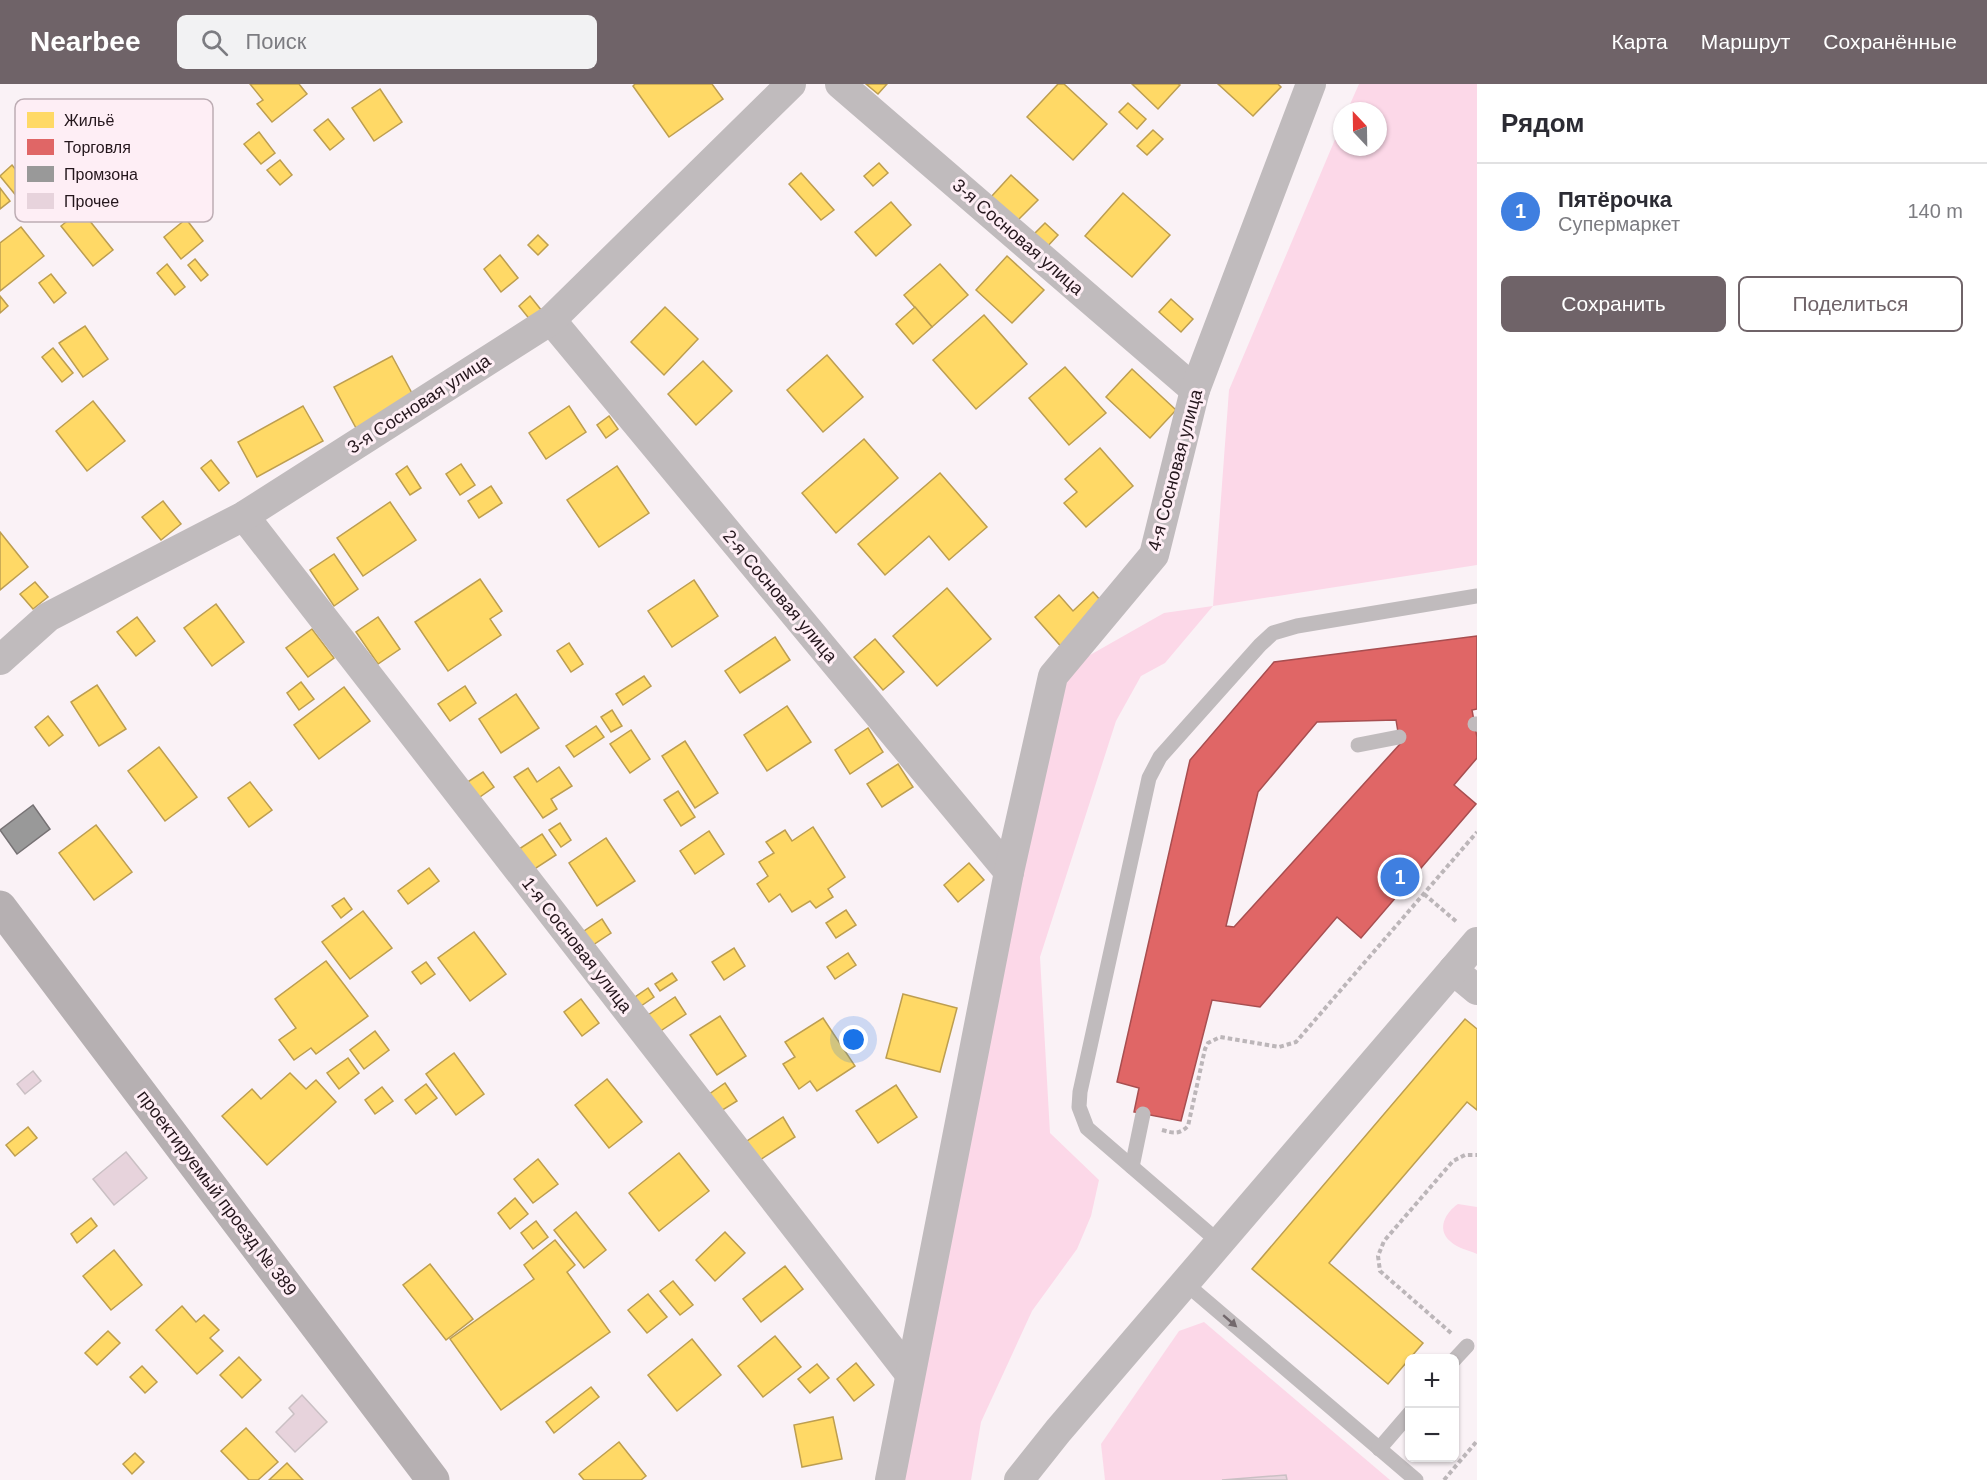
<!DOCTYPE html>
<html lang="ru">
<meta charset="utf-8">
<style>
body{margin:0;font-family:Helvetica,sans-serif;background:#f2f2f3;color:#2b2b33}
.controls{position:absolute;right:18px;bottom:18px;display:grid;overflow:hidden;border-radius:9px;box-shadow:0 2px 4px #0004}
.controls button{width:54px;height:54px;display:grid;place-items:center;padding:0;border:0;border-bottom:2px solid #e1e1e2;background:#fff;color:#2b2b33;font:30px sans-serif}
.compass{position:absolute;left:1333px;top:18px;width:54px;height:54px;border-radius:50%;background:#fff;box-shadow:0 2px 4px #0004;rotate:338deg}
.you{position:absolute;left:854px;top:956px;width:21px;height:21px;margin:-15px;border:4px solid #fff;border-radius:50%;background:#1a73e8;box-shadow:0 0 0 9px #1a73e833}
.badge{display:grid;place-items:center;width:39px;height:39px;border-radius:50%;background:#6f6368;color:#fff;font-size:20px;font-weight:700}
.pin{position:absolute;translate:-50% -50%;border:3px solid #fff;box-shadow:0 2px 6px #0006}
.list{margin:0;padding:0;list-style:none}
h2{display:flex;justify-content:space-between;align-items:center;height:78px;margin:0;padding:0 24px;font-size:26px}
h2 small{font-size:20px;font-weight:400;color:#7c7c81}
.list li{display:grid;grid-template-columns:39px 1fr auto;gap:18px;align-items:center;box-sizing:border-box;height:96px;padding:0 24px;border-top:2px solid #e1e1e2}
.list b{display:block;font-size:22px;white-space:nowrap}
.list p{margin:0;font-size:20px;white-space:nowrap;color:#7c7c81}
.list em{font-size:20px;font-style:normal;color:#7c7c81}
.actions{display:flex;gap:12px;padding:18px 24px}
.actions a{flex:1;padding:14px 0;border:2px solid #6f6368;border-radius:9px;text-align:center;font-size:21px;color:#6f6368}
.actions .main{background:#6f6368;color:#fff}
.icon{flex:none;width:33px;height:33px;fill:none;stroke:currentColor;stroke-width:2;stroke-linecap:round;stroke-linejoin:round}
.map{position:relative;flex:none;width:1477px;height:1396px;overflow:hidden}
header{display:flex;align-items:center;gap:36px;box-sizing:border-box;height:84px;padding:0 30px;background:#6f6368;color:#fff}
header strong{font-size:28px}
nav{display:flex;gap:33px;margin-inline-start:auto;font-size:21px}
.search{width:420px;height:54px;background:#f2f2f3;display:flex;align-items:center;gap:15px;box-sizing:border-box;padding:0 21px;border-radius:9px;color:#7c7c81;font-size:22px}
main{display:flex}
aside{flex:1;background:#fff}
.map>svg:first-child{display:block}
.green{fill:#fcd8e8}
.homes{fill:#ffd966;stroke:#bd9e50;stroke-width:1.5}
.shops{fill:#e06666;stroke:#a84e50;stroke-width:1.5;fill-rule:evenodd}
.industry{fill:#999;stroke:#767274;stroke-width:1.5}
.building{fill:#e7d3dc;stroke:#cac0c4;stroke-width:1.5}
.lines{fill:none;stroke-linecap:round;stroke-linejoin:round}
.path{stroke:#bcb6b9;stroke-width:4;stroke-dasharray:4.5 3;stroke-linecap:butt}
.lane{stroke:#c0bbbd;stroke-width:15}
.street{stroke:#c0bbbd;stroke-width:30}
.secondary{stroke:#b6b0b2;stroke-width:33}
.oneway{fill:#72686c}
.labels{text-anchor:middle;stroke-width:6;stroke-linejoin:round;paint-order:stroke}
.street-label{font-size:18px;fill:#24161c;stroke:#feeef5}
.key{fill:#feeef5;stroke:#bdadb4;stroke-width:1.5}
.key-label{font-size:16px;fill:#24161c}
</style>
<header>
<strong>Nearbee</strong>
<div class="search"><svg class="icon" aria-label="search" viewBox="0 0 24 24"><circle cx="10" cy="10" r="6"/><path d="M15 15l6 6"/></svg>Поиск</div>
<nav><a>Карта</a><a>Маршрут</a><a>Сохранённые</a></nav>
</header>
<main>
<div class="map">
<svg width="1477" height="1396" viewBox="0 0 1477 1396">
<rect width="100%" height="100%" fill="#faf2f6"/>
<!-- green -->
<g class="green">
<path d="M1359,0H1477V481L1213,522L1165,579L1141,592L1116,637L1040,873L1050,1049L1099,1096L1091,1132L1077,1165L1032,1227L981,1338L971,1396H901L1053,592L1164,529L1213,522L1229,306L1342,39V63H1378V27H1347Z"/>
<path d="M1458,1120L1477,1123V1170C1468,1166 1457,1164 1450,1157C1436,1145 1446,1128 1458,1120Z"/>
<path d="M1204,1238L1390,1396H1105L1101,1360L1179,1247Z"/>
</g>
<!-- homes -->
<g class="homes">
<path d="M250,0H299L307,10L272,38L257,20L263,16Z"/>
<path d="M635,0H712L723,15L669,53L633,2Z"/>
<path d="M866,0H887L878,10Z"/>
<path d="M1058,0H1064L1107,40L1073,76L1027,33Z"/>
<path d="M1132,0H1178L1180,1L1158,25Z"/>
<path d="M1218,0H1278L1281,3L1253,32Z"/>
<path d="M380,5L402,38L374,57L352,24Z"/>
<path d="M1128,19L1146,35L1137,45L1119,28Z"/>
<path d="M328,35L344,55L330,66L314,46Z"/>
<path d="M1153,46L1163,55L1147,71L1137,62Z"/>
<path d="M259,48L275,69L261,80L244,60Z"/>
<path d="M280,76L292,91L280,101L267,86Z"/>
<path d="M879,79L888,89L873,102L864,92Z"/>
<path d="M12,81L31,105L18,114L0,92Z"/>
<path d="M801,89L834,126L821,136L789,100Z"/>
<path d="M1011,91L1038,116L1017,137L991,113Z"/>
<path d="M0,104L10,117L0,125Z"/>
<path d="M1123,109L1170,151L1132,193L1085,152Z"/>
<path d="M891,118L911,141L876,172L855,148Z"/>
<path d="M81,126L113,166L93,182L61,142Z"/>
<path d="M186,135L203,157L181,175L164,153Z"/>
<path d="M1045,139L1058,151L1046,164L1033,151Z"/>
<path d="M21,143L44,172L0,207V159Z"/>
<path d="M538,151L548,161L538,171L528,161Z"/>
<path d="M500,171L518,194L501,208L484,185Z"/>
<path d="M1007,172L1044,206L1012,239L976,206Z"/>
<path d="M195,175L208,191L201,197L188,181Z"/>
<path d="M167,180L185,203L175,211L157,189Z"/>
<path d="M940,180L968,211L932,243L904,211Z"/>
<path d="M51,190L66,209L54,219L39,199Z"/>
<path d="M0,212L8,222L0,229Z"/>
<path d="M530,212L542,227L531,237L519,222Z"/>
<path d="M1171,215L1193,235L1181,248L1159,228Z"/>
<path d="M665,223L698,255L664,291L631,258Z"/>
<path d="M915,223L932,243L913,260L896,240Z"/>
<path d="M984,231L1027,280L976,325L933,276Z"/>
<path d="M85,242L108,275L83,293L59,259Z"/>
<path d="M53,264L73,289L62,298L42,273Z"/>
<path d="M827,271L863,313L823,348L787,306Z"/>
<path d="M392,272L414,313L356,344L334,303Z"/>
<path d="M703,277L732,307L696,341L668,310Z"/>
<path d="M1065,283L1106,329L1069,361L1029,314Z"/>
<path d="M1132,285L1176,326L1150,354L1106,313Z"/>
<path d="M93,317L125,357L87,387L56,347Z"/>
<path d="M303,322L323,357L257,393L238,358Z"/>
<path d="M569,322L586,348L546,375L529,349Z"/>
<path d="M609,332L618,345L606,354L597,341Z"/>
<path d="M864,355L898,394L836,449L802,409Z"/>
<path d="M1100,364L1133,402L1086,443L1064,419L1077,408L1065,395Z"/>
<path d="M211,376L229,399L219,407L201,384Z"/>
<path d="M461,380L475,401L460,411L446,390Z"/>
<path d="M407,382L421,404L410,411L396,390Z"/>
<path d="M617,382L649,429L599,463L567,416Z"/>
<path d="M940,389L987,443L949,476L929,452L885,491L858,460Z"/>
<path d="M491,402L502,419L479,434L468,417Z"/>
<path d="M163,417L181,440L161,456L142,433Z"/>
<path d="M390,418L416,456L363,492L337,454Z"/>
<path d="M0,448L28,483L0,506Z"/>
<path d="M334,470L358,505L334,522L310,486Z"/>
<path d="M480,495L502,527L490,535L501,551L448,587L415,538Z"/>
<path d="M694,496L718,532L672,563L648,527Z"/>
<path d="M35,498L48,513L33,525L20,510Z"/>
<path d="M947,504L991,555L937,602L893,552Z"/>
<path d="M1093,508L1111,528L1073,576L1035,533L1059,511L1073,527Z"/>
<path d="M216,520L244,558L212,582L184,544Z"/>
<path d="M137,533L155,557L136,572L117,548Z"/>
<path d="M378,533L400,565L378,580L356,548Z"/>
<path d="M312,545L334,574L308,593L286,564Z"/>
<path d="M775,553L790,576L740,609L725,587Z"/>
<path d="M875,555L904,588L883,606L854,573Z"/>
<path d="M569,559L583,580L571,588L557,567Z"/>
<path d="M644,592L651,602L623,621L616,610Z"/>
<path d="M301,598L314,615L299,626L287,609Z"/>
<path d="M97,601L126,645L99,662L71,618Z"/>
<path d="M465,602L476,619L450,637L438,620Z"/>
<path d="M344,603L370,637L319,675L294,641Z"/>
<path d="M516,610L539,644L501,669L479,635Z"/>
<path d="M787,622L811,658L767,687L744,651Z"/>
<path d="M612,626L622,642L611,648L601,633Z"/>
<path d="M48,632L63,651L49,662L35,643Z"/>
<path d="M596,642L604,653L574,673L566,662Z"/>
<path d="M868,644L883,668L850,690L835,666Z"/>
<path d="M631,646L650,675L630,689L610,660Z"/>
<path d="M685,657L718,709L695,724L662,672Z"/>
<path d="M159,663L197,713L165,737L128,687Z"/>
<path d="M898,680L913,703L882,723L867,700Z"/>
<path d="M559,683L572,702L551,715L557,725L543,734L514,693L528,684L537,698Z"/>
<path d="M483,688L494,703L477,715L466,699Z"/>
<path d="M250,698L272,726L249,743L228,714Z"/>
<path d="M678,707L695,733L681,742L664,716Z"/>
<path d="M560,739L571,756L561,763L549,746Z"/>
<path d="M96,741L132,788L94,816L59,769Z"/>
<path d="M813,743L845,793L828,805L833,813L816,824L810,817L792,828L780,810L769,818L757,800L768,792L759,778L774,769L766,758L785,746L792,757Z"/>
<path d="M709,747L724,770L695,790L680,767Z"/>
<path d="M542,750L556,771L533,786L519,765Z"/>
<path d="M606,754L635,797L597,822L569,779Z"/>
<path d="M969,779L984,796L958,818L944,801Z"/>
<path d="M429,784L439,797L408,820L398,807Z"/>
<path d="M344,814L352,825L341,834L332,822Z"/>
<path d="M846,826L856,841L836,854L826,839Z"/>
<path d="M363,827L392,864L350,895L322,858Z"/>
<path d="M602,835L611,849L587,865L578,851Z"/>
<path d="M474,848L506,890L470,917L438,874Z"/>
<path d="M734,864L745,882L724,896L712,878Z"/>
<path d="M848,869L856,881L835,895L827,883Z"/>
<path d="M326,877L368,932L316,970L311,964L294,976L279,956L296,944L275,915Z"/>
<path d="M426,878L435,890L421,900L412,888Z"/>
<path d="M672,889L677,896L660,907L655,900Z"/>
<path d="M648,904L654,913L641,922L635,913Z"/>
<path d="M903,910L957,924L940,988L886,974Z"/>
<path d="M675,913L686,930L653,952L642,935Z"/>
<path d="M581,915L599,939L582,952L564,928Z"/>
<path d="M720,932L746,972L717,991L690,951Z"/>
<path d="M823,934L855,982L817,1007L810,997L799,1005L783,980L795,973L785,958Z"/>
<path d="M1465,935L1477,945V1026L1467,1018L1329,1179L1423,1259L1388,1300L1252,1185Z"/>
<path d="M375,947L389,966L364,985L350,966Z"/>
<path d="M454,969L484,1010L456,1031L426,990Z"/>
<path d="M348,974L359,989L339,1005L327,989Z"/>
<path d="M290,989L306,1005L316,996L336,1018L267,1081L222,1032L252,1005L261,1015Z"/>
<path d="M607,995L642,1038L609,1064L575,1021Z"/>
<path d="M725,999L737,1017L716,1030L705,1013Z"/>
<path d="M426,1000L437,1014L416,1030L405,1016Z"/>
<path d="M896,1001L917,1033L878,1059L856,1027Z"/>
<path d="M382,1003L393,1017L375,1030L365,1016Z"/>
<path d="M783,1033L795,1053L757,1078L744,1059Z"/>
<path d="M28,1043L37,1054L15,1072L6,1061Z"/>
<path d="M679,1069L709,1107L659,1147L629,1109Z"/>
<path d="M538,1075L558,1100L533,1119L514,1095Z"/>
<path d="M515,1114L528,1130L510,1145L498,1129Z"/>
<path d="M576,1128L606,1166L584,1184L554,1146Z"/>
<path d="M91,1134L97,1142L77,1159L71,1150Z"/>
<path d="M536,1137L548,1153L533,1165L521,1149Z"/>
<path d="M725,1148L745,1169L715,1197L696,1176Z"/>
<path d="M555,1156L575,1181L567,1188L610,1248L501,1326L450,1255L534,1195L524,1181Z"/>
<path d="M114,1166L142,1201L111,1226L83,1192Z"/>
<path d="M430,1180L473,1235L446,1256L403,1201Z"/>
<path d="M785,1182L803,1205L761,1238L743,1215Z"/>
<path d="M673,1197L693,1221L680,1231L660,1207Z"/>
<path d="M648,1210L667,1233L647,1249L628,1226Z"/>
<path d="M182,1222L196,1238L204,1231L219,1246L210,1254L223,1267L197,1290L156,1246Z"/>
<path d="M108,1247L120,1259L97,1281L85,1269Z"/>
<path d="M775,1252L801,1283L763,1313L738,1282Z"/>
<path d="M692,1255L721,1291L677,1327L648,1291Z"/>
<path d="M239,1273L261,1296L242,1314L220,1291Z"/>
<path d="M856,1279L874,1301L854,1317L837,1295Z"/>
<path d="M817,1280L829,1294L810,1309L798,1295Z"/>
<path d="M142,1282L157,1298L145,1309L130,1293Z"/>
<path d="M591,1303L599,1313L554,1349L546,1338Z"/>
<path d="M833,1333L842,1375L802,1383L794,1341Z"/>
<path d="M246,1344L278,1378L258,1396H249L221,1367Z"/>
<path d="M619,1358L646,1392L641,1396H584L579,1390Z"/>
<path d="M135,1369L144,1378L132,1390L123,1380Z"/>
<path d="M287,1379L303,1396H269Z"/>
</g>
<!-- shops -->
<path class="shops" d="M1477,552V625L1472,626L1477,653V674L1454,701L1476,720L1361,854L1337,833L1260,923L1212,916L1181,1037L1134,1028L1139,1004L1117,998L1190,676L1274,578ZM1396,636L1400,660L1234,843L1226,842L1258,708L1317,638Z"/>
<!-- industry -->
<path class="industry" d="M33,721L50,745L17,770L0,746Z"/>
<!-- building -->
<g class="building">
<path d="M33,987L41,997L25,1010L17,1000Z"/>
<path d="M126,1068L147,1094L114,1121L93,1095Z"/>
<path d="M302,1311L327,1338L295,1368L276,1348L294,1330L289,1324Z"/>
<path d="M1286,1391L1287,1396H1222Z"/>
</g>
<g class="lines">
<!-- path -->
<g class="path">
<path d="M1424,810L1458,839"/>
<path d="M1162,1046C1173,1049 1179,1051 1188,1042L1205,965L1208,959L1220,953L1279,963L1296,958L1477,748"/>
<path d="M1451,1249L1380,1187L1378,1172L1384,1157L1453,1077L1465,1071H1477"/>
<path d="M1444,1396L1477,1357"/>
</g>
<!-- lane -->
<g class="lane">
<path d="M1475,640H1477"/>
<path d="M1358,661L1399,653"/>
<path d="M1132,1083L1143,1030"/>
<path d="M1220,1159L1087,1044L1079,1023L1080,1008L1149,694L1160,673L1260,561L1273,549L1297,542L1477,512"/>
<path d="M1185,1199L1416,1396"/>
<path d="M1454,1276L1467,1262"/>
<path d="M1379,1365L1410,1329"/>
</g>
<!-- street -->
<g class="street">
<path d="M840,0L1195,306"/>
<path d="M551,236L1009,788"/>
<path d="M244,432L910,1290"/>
<path d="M0,576L48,533L244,432L551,236L791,0"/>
<path d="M1453,886L1477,906"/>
<path d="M890,1396L1009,788L1053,592L1154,471L1195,306L1311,0"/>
<path d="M1019,1396L1058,1347L1477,858"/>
</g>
<!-- secondary -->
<path class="secondary" d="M0,823L433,1396"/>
</g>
<!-- one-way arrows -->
<defs><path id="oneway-solid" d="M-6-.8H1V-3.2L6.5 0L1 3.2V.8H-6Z" transform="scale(1.5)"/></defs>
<use class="oneway" href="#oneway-solid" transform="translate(1230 1237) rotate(41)"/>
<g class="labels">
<!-- street labels -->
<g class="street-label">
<text transform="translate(1018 153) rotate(41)" y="6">3-я Сосновая улица</text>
<text transform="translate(419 320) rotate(-33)" y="6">3-я Сосновая улица</text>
<text transform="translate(1175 386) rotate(-75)" y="6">4-я Сосновая улица</text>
<text transform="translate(780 512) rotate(50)" y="6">2-я Сосновая улица</text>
<text transform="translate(577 861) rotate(52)" y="6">1-я Сосновая улица</text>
<text transform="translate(217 1109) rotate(53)" y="6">проектируемый проезд № 389</text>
</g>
</g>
<!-- legend -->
<rect x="15" y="15" width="198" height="123" rx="9" class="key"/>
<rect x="27" y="28" width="27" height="16" fill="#ffd966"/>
<rect x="27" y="55" width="27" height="16" fill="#e06666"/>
<rect x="27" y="82" width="27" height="16" fill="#999"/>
<rect x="27" y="109" width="27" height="16" fill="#e7d3dc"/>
<g class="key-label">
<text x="64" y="42">Жильё</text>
<text x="64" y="69">Торговля</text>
<text x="64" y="96">Промзона</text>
<text x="64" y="123">Прочее</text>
</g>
</svg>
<div class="controls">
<button>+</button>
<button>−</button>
</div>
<svg class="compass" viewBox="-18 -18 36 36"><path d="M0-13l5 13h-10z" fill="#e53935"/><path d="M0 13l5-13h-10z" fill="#7c7c81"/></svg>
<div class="you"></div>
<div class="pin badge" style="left:1400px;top:793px;background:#3f7fe0">1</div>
</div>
<aside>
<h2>Рядом<small></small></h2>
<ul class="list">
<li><span class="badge" style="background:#3f7fe0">1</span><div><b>Пятёрочка</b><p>Супермаркет</p></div><em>140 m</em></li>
</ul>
<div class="actions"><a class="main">Сохранить</a><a>Поделиться</a></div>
</aside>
</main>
